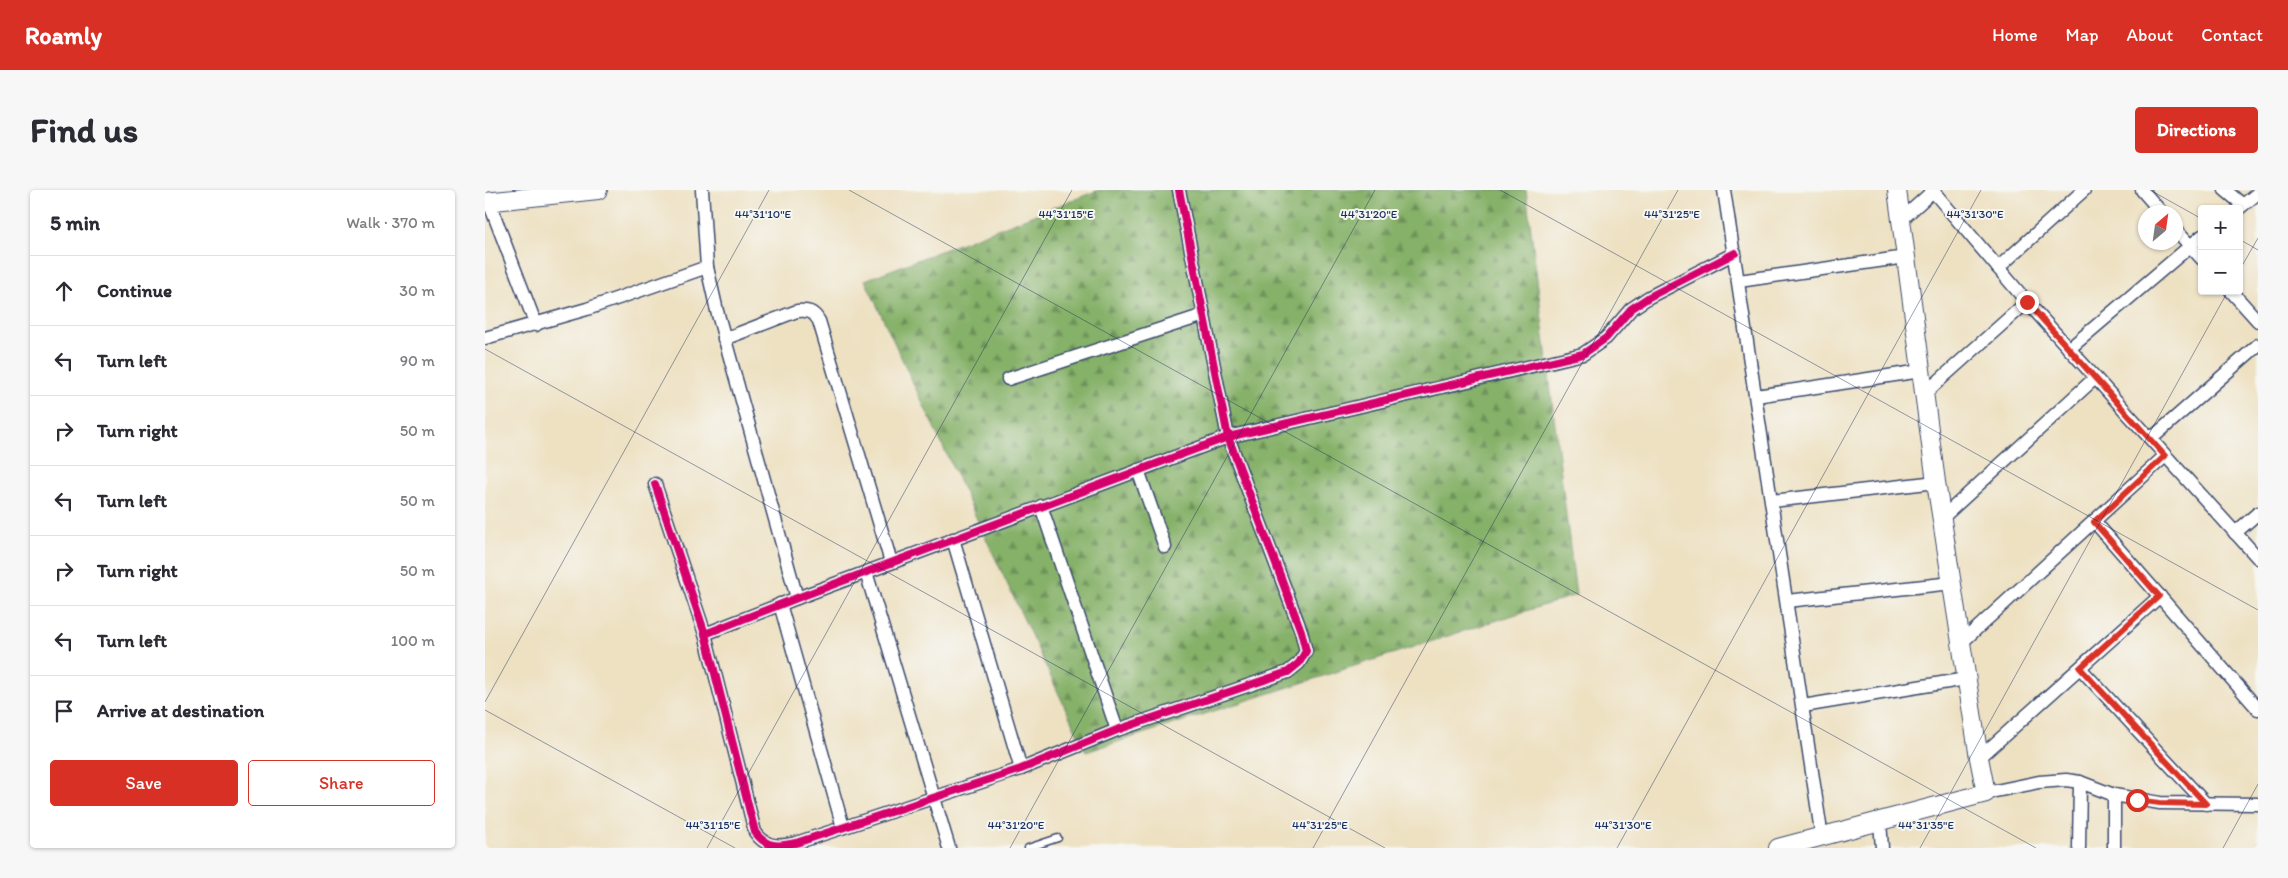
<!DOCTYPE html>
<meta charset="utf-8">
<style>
body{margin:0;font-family:Itim,sans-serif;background:#f7f7f7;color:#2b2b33}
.controls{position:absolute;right:15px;top:15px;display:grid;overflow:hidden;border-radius:5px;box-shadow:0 1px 4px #0004}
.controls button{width:45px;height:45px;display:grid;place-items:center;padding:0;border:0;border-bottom:1px solid #e1e1e2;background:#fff;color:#2b2b33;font:25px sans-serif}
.compass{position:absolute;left:1653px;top:15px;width:45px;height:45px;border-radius:50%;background:#fff;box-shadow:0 1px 4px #0004;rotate:29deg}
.stop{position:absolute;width:15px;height:15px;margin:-11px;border:4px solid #d93025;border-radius:50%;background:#fff}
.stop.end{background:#d93025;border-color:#fff;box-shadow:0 1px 5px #0008}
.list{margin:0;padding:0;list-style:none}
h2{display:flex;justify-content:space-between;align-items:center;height:65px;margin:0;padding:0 20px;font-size:21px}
h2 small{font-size:16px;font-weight:400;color:#7c7c81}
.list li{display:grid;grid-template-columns:32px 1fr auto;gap:15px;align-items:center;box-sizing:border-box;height:70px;padding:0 20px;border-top:1px solid #e1e1e2}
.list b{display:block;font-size:19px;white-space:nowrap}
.list em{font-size:16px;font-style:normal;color:#7c7c81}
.actions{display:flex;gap:10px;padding:15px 20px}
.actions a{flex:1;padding:11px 0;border:1px solid #d93025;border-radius:5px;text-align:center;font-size:18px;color:#d93025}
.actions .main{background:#d93025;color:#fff}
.icon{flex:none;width:28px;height:28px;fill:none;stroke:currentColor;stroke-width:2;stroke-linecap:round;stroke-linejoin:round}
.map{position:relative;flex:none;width:1773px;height:658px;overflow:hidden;border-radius:5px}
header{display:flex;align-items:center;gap:30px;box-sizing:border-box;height:70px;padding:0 25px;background:#d93025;color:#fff}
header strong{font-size:24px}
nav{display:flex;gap:28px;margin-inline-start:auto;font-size:18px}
.intro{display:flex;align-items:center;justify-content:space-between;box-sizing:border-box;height:120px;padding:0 30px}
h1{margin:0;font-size:35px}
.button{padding:12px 22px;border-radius:5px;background:#d93025;color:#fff;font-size:18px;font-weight:700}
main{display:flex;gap:30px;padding:0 30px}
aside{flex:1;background:#fff;border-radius:5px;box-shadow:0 1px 4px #0004}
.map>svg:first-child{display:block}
.forest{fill:url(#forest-firs);stroke:#507063}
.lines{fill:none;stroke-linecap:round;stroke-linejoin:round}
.lane-casing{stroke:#3b4a6d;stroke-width:9}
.street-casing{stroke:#3b4a6d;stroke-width:15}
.secondary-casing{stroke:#3b4a6d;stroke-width:20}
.lane{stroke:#fff;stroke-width:6}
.street{stroke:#fff;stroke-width:12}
.secondary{stroke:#fff;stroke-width:18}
.cycleway-casing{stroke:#f6f6f2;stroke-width:11}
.cycleway{stroke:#d6006c;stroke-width:8}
.route{stroke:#d93025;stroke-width:6}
.ticks{fill:none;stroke:#1b2f5e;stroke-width:1;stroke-opacity:0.45}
.ticks-label{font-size:12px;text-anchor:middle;fill:#1b2f5e;stroke:#f6f6f2;stroke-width:4;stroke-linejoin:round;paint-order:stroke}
</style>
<header>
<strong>Roamly</strong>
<nav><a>Home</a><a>Map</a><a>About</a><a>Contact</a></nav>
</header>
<div class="intro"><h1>Find us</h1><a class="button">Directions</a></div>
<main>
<aside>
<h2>5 min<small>Walk · 370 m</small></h2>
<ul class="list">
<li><svg class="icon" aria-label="ahead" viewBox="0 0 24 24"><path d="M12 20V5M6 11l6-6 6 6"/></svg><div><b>Continue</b></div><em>30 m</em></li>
<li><svg class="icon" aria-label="left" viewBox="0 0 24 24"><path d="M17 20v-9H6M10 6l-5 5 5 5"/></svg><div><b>Turn left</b></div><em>90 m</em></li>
<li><svg class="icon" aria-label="right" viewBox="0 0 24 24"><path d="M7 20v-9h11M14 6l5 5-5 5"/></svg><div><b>Turn right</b></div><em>50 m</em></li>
<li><svg class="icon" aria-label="left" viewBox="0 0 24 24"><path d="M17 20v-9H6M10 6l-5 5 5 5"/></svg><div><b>Turn left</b></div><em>50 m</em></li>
<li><svg class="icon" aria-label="right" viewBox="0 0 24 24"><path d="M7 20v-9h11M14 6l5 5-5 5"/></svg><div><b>Turn right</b></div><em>50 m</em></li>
<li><svg class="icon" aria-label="left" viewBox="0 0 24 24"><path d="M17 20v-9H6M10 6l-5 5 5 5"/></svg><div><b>Turn left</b></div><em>100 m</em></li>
<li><svg class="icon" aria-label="arrive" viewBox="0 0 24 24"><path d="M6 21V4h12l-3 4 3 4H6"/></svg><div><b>Arrive at destination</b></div></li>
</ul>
<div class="actions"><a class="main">Save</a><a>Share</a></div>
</aside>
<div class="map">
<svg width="1773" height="658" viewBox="0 0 1773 658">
<defs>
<pattern id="forest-firs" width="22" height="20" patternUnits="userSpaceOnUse" patternTransform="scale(1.25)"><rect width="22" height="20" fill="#85b168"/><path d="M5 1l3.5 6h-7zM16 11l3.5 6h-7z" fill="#6c9059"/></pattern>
</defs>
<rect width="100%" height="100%" fill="#f6f6f2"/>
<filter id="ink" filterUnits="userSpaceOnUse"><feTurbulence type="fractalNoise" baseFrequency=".02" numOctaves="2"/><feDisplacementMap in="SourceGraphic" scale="10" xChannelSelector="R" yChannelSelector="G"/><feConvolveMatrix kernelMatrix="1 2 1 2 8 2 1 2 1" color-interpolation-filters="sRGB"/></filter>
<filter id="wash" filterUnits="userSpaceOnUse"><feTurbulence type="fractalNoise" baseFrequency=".0096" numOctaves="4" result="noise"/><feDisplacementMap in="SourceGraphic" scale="20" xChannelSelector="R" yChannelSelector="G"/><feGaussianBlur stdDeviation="1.12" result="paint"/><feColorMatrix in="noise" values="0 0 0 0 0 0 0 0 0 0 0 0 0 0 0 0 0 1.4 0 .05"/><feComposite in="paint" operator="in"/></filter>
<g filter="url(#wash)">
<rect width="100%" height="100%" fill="#eee1c2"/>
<!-- forest -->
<path class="forest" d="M614,0H1041L1091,405L601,562L380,90Z"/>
</g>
<g filter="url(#ink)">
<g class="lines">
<!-- lane casing -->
<g class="lane-casing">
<path id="lane" d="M543,658L573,648"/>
</g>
<!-- street casing -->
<g class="street-casing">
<g id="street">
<path d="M217,0L222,77L232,121L312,408"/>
<path d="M1239,0L1337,648"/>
<path d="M1657,0L1676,22"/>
<path d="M1740,0L1758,15"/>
<path d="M1448,1L1542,112L1773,368"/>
<path d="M4,12L51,135"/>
<path d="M1753,19L1773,3"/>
<path d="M1416,30L1449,0"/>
<path d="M1690,39L1717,69"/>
<path d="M1513,78L1599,0"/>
<path d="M1254,91L1421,67"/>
<path d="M1746,101L1773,131"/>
<path d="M0,148L102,119L222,77"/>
<path d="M239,149L312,121C323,120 328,121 334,131L406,372"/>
<path d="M1584,159L1717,46"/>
<path d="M523,189L719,125"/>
<path d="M1439,204L1542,112"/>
<path d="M1271,206L1436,181"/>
<path d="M1666,249L1773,155"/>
<path d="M653,280L680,357"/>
<path d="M170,294L220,444L270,642C281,658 293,657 311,653L536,579L632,540L803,482L814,473L821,461L816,441L743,247L694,0"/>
<path d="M1287,311L1451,292"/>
<path d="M556,316L632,540"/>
<path d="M1457,328L1610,188"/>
<path d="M1609,331L1773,519"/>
<path d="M1750,343L1773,323"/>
<path d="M468,349L536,579"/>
<path d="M381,382L464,658"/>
<path d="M1302,411L1467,393"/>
<path d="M295,414L358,637"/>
<path d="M220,444L312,408L743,247L1098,164L1121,148L1146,119L1164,107L1250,63"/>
<path d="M1476,453L1680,266"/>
<path d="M1595,478L1721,614"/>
<path d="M1318,516L1481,489"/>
<path d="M1494,568L1675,406"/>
<path d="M1501,603L1554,592L1581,590L1595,592L1629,605L1675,613L1773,614"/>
<path d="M1629,605V658"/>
<path d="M1395,632L1397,658"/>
<path d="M1594,658L1595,592"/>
</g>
</g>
<!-- secondary casing -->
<g class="secondary-casing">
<g id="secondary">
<path d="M0,12L113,0"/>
<path d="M1293,658L1501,603L1494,568L1451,292L1412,0"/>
</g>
</g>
<!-- lane -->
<use href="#lane" class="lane"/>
<!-- street -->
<use href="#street" class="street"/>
<!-- secondary -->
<use href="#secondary" class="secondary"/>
<!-- cycleway casing -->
<g class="cycleway-casing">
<g id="cycleway">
<path d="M170,294L220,444L270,642C281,658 293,657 311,653L536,579L632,540L803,482L814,473L821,461L816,441L743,247L694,0"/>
<path d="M220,444L312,408L743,247L1098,164L1121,148L1146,119L1164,107L1250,63"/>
</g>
</g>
<!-- cycleway -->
<use href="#cycleway" class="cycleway"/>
</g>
</g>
<g class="lines" filter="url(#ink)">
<!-- route -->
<path class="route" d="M1542,112L1680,266L1609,332L1674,406L1595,478L1721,614L1675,613L1652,610"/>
</g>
<!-- ticks -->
<path class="ticks" d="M364,0L1551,658M1015,0L1773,420M1665,0L1717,29M1754,49L1773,60M1754,81L1773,48M0,159L900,658M0,512L284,0M0,520L250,658M222,658L587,0M525,658L890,0M828,658L1193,0M1132,658L1496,0M1435,658L1743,101M1738,658L1773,594"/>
<g class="ticks-label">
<text x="278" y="28">44°31'10"E</text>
<text x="581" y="28">44°31'15"E</text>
<text x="884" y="28">44°31'20"E</text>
<text x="1187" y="28">44°31'25"E</text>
<text x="1490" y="28">44°31'30"E</text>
<text x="228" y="639">44°31'15"E</text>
<text x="531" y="639">44°31'20"E</text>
<text x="835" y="639">44°31'25"E</text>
<text x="1138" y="639">44°31'30"E</text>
<text x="1441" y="639">44°31'35"E</text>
</g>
</svg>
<div class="controls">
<button>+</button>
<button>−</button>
</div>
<svg class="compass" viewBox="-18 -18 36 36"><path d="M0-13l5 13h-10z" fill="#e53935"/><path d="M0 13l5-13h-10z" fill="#7c7c81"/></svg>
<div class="stop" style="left:1652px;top:610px"></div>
<div class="stop end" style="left:1542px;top:112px"></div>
</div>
</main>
